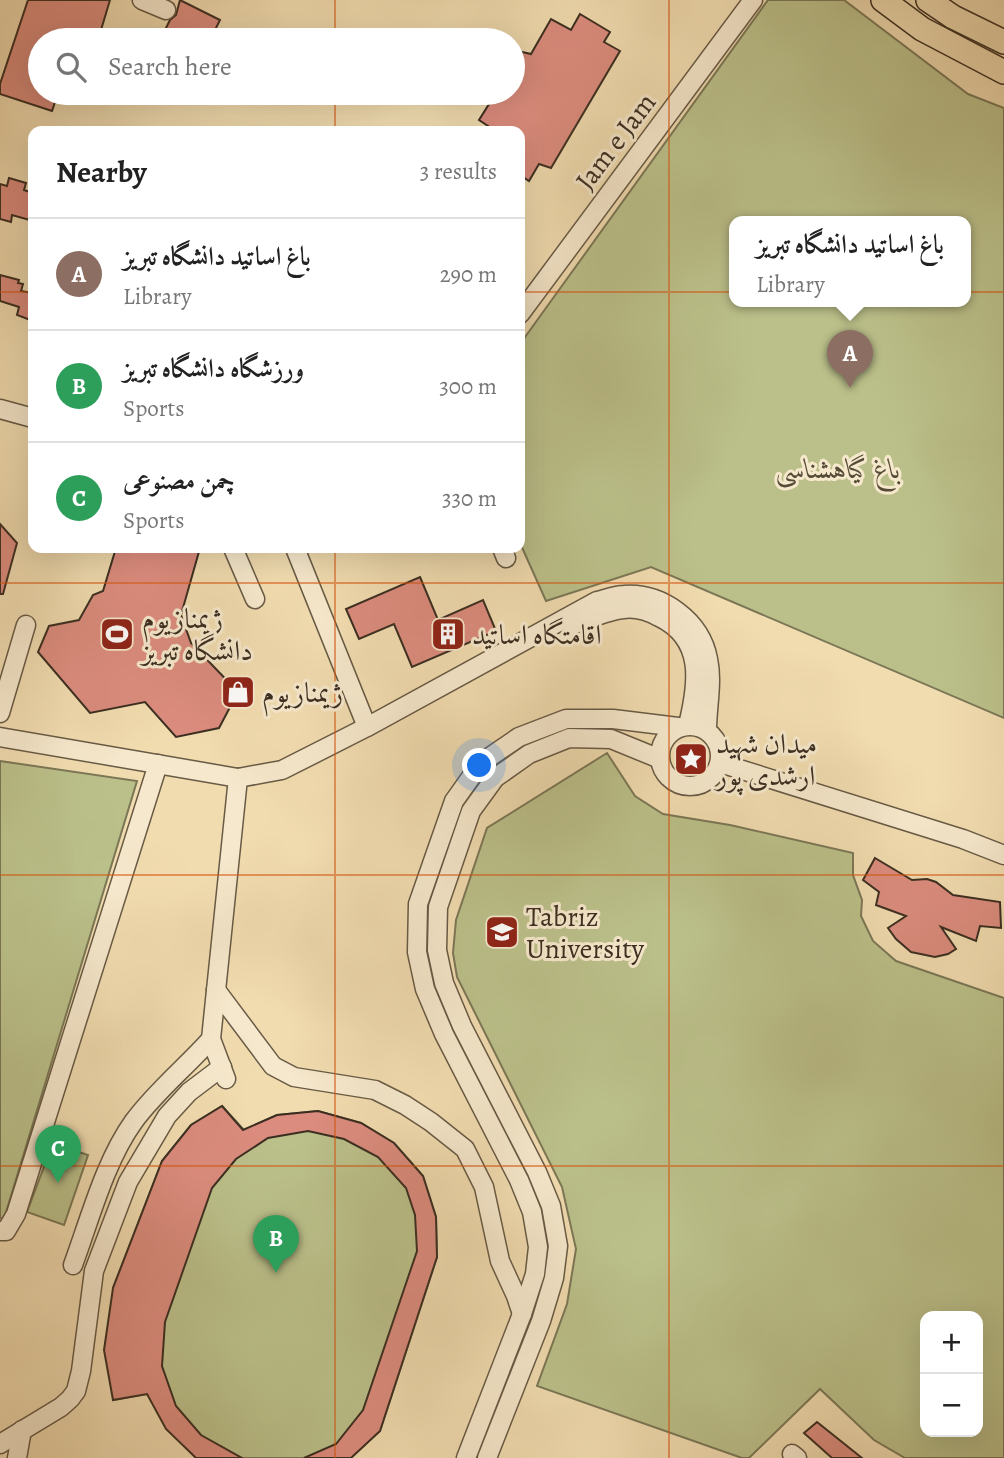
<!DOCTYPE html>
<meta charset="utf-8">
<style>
body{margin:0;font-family:Alegreya,Amiri,serif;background:#f6f6f6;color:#222}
.controls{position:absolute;right:21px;bottom:21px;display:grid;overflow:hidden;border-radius:14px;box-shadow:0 7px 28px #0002}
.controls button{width:63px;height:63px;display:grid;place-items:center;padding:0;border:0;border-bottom:2px solid #e0e0e0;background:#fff;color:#222;font:35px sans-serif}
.you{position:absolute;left:480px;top:766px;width:24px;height:24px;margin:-18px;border:5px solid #fff;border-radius:50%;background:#1a73e8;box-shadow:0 0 0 10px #1a73e833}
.badge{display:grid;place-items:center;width:46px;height:46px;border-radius:50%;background:#8f2418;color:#fff;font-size:23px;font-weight:700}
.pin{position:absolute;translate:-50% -58px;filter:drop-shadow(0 2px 4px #0008)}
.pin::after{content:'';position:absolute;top:37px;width:24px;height:21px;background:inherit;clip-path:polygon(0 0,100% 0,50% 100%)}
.popup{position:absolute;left:729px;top:216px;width:242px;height:91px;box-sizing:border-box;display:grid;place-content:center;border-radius:14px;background:#fff;filter:drop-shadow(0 2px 5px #0005);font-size:23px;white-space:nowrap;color:#767676}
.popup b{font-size:26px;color:#222}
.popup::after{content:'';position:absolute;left:50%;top:100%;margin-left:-14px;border:14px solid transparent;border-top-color:#fff}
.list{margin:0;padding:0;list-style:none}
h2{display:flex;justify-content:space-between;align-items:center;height:91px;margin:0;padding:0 28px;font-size:30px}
h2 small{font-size:23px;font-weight:400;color:#767676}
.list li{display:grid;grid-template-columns:46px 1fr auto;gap:21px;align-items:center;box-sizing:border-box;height:112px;padding:0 28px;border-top:2px solid #e0e0e0}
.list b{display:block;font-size:26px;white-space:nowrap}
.list p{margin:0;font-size:23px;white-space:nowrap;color:#767676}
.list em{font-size:23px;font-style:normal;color:#767676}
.icon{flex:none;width:38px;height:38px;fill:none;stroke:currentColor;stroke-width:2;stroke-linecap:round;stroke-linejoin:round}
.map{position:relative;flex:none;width:1004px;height:1458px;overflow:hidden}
.search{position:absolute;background:#fff;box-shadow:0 7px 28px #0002;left:28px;top:28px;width:497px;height:77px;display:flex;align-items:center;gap:18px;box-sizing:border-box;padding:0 24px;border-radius:38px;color:#767676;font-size:26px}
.panel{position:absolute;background:#fff;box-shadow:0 7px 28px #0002;left:28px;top:126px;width:497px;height:427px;border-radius:14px}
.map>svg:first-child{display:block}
.green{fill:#bbc08a;stroke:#7b7756;stroke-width:2;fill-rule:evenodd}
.building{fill:#dc8c7e;stroke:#3b2e21;stroke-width:2}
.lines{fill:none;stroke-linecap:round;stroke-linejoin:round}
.minor-casing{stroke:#685a45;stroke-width:21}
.major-casing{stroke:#3b2e21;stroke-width:26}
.minor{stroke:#f6e8cc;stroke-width:18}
.major{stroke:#f1dcb0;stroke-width:23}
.grid{fill:none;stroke:#d7550e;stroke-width:2;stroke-opacity:0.55}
.labels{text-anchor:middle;stroke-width:6;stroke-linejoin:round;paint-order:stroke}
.street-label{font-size:28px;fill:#3b2e21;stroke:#f6e8cc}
.park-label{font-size:28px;font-style:italic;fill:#554b36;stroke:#f6e8cc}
.poi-label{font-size:28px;fill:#3b2e21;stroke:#f6e8cc;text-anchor:start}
</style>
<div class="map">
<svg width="1004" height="1458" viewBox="0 0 1004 1458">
<rect width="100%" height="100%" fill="#f1dcb0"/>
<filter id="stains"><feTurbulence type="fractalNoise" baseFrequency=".00286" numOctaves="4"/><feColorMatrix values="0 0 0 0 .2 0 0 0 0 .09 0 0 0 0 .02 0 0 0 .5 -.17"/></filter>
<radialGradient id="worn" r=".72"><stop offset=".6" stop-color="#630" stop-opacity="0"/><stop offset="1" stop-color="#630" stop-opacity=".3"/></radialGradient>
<!-- green -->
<g class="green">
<path d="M768,0H844L968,94L1004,108V718L651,567L546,601L520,543V344ZM734,222H966V302H734Z"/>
<path d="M607,753L635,796L663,814L730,825L853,853V875L862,900L861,916L873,941L896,961L1004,998V1458H905L874,1440L820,1389L749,1458H742L537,1386L567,1304L576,1249L562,1187L457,977L453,953L456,920L487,828ZM978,1316V1432H925V1316Z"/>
<path d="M0,761L137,781L4,1219L0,1218Z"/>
<path d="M222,1106L244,1130L277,1115L318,1111L361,1123L394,1143L423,1176L436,1217L437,1257L380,1431L350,1458H196L147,1394L113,1400V1288L162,1161L191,1125Z"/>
<path d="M53,1143L88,1155L64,1225L27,1212Z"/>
</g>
<!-- building -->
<g class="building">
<path d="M28,0H110L98,40H40V93H58L52,111L0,94V84Z"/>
<path d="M180,0L220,20L210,40H185L165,30L170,20L176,15Z"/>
<path d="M580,14L610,32L604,42L620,51L551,168L539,164L529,181L520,175V131H485L488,126L479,120L496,93H513V67L522,52L531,54L551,19L571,30Z"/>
<path d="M9,178L26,183L24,190L33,193V221L12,215L11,222L0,219V184L7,186Z"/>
<path d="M0,275L19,280L18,283L23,284L21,291L33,293V321L17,315L19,307L0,301Z"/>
<path d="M0,524L17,543L3,594H0Z"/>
<path d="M116,548H200L181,615L191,643L238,692L219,728L176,737L145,702L90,713L38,652L49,626L79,620L93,595L103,591Z"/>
<path d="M420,577L438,620L483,600L496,631L412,667L394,624L359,639L346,609Z"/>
<path d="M875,858L912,880L927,879L936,882L953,895L1000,902L1001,928L980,926L976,941L941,927L956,949L948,954L935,957L911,952L896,939L888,928L906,916L876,905L879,892L863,880Z"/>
<path d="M222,1106L243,1130L277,1115L318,1111L361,1123L394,1143L423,1176L436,1217L437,1257L380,1431L351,1458H304L336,1444L363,1410L417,1251L415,1215L406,1188L378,1157L344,1139L308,1131L268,1138L236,1159L212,1188L165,1322L162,1366L176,1406L201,1435L242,1458H196L166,1429L147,1394L113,1400L104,1350L113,1288L162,1161L191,1125Z"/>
<path d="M817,1422L862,1458H832L804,1433Z"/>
</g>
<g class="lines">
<!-- minor casing -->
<g class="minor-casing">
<g id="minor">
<path d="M142,0L166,10"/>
<path d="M520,314L753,0"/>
<path d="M0,409L33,418"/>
<path d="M233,548L255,599"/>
<path d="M295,548L367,727"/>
<path d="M502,548L506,558"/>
<path d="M572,625C588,619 606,611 623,609C637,607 648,611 659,617C705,639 698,684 688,725"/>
<path d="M0,713L26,625"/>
<circle cx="690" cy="756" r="30"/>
<path d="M0,737L238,778L282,770L367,727L597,601C606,599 615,595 624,595C662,592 701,621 708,659C713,682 707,707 707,730"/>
<path d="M720,763L963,839L1004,855"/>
<path d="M216,990L273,1066L294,1077L375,1090L405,1105L431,1122L465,1149L484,1187L500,1261L516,1296L522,1314"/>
<path d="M226,1079L211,1039L238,778"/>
<path d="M0,1231H6L16,1214L158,764"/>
<path d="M73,1265C90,1219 105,1161 134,1121C156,1091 186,1067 211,1039"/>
<path d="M0,1444L61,1407L70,1399L76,1391L81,1371L94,1271L128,1182L167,1116L189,1092L222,1067"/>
<path d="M792,1454L797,1458"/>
<path d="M17,1458L22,1430"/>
<path d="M466,1458L522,1314L535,1274L538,1247L532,1212L519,1180L444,1034L425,989L417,952L418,904L454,801L481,763L519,737L566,719H613L678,727"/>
<path d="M487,1458L541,1321L554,1278L558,1246L551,1206L537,1172L462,1026L444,983L437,950L438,907L471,811L495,778L529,754L569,738L611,739L660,759"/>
</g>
</g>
<!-- major casing -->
<g class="major-casing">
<g id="major">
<path d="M883,0L922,29L1004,72"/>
<path d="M928,0L953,17L1004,42"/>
</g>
</g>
<!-- minor -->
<use href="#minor" class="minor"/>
<!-- major -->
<use href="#major" class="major"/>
</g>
<!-- grid -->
<path class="grid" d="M335,0V40M669,0V1458M335,93V131M0,292H33M520,292H1004M335,548V1458M0,583H1004M0,875H1004M0,1166H1004"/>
<!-- icons -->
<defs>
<g id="stadium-square" transform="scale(1.75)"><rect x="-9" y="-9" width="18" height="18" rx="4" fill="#8f2418" stroke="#f6e8cc"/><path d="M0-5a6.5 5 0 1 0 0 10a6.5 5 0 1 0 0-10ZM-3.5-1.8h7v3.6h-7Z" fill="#fff"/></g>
<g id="building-square" transform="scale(1.75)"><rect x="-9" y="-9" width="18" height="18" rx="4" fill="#8f2418" stroke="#f6e8cc"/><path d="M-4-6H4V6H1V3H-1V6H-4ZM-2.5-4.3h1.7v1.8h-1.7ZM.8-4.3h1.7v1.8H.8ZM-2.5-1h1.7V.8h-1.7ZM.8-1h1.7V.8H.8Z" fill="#fff"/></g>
<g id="shop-square" transform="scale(1.75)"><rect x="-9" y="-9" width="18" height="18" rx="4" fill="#8f2418" stroke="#f6e8cc"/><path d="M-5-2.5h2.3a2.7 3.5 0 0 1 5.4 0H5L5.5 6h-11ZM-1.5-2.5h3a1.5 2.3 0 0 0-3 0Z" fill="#fff"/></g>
<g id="sight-square" transform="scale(1.75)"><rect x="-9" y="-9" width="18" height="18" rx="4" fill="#8f2418" stroke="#f6e8cc"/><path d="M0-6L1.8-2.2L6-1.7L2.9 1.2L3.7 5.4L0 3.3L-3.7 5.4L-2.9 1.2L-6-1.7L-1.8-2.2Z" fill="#fff"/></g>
<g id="university-square" transform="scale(1.75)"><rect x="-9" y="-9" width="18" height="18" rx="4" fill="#8f2418" stroke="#f6e8cc"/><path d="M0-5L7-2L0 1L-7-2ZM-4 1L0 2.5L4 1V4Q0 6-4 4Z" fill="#fff"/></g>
</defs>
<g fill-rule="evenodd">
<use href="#stadium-square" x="117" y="634"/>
<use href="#building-square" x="448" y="634"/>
<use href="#shop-square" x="238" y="692"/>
<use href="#sight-square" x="691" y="759"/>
<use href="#university-square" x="502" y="932"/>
</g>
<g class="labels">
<!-- street labels -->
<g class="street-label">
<text transform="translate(615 141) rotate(-53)" y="10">Jam e Jam</text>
</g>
<!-- park labels -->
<g class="park-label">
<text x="838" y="478">باغ گیاهشناسی</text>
</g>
<!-- poi labels -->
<g class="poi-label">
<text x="142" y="628">ژیمنازیوم<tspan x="142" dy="32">دانشگاه تبریز</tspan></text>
<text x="472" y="644">اقامتگاه اساتید</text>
<text x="262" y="702">ژیمنازیوم</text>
<text x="716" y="753">میدان شهید<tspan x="716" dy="32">ارشدی پور</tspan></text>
<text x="526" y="926">Tabriz<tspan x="526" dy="32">University</tspan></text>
</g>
</g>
<rect width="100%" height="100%" filter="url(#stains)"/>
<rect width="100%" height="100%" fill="url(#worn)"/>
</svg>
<div class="controls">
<button>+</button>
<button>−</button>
</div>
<div class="you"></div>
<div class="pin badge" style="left:850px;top:388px;background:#8d6e63">A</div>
<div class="popup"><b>باغ اساتید دانشگاه تبریز</b>Library</div>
<div class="pin badge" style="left:276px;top:1273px;background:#2e9e5b">B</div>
<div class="pin badge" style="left:58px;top:1183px;background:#2e9e5b">C</div>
<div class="search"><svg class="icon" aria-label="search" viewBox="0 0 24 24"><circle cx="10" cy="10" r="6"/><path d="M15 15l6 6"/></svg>Search here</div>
<section class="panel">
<h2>Nearby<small>3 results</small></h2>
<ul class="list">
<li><span class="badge" style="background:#8d6e63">A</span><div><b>باغ اساتید دانشگاه تبریز</b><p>Library</p></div><em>290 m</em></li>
<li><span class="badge" style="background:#2e9e5b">B</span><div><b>ورزشگاه دانشگاه تبریز</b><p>Sports</p></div><em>300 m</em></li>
<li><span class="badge" style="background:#2e9e5b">C</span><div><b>چمن مصنوعی</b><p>Sports</p></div><em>330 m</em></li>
</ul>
</section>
</div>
